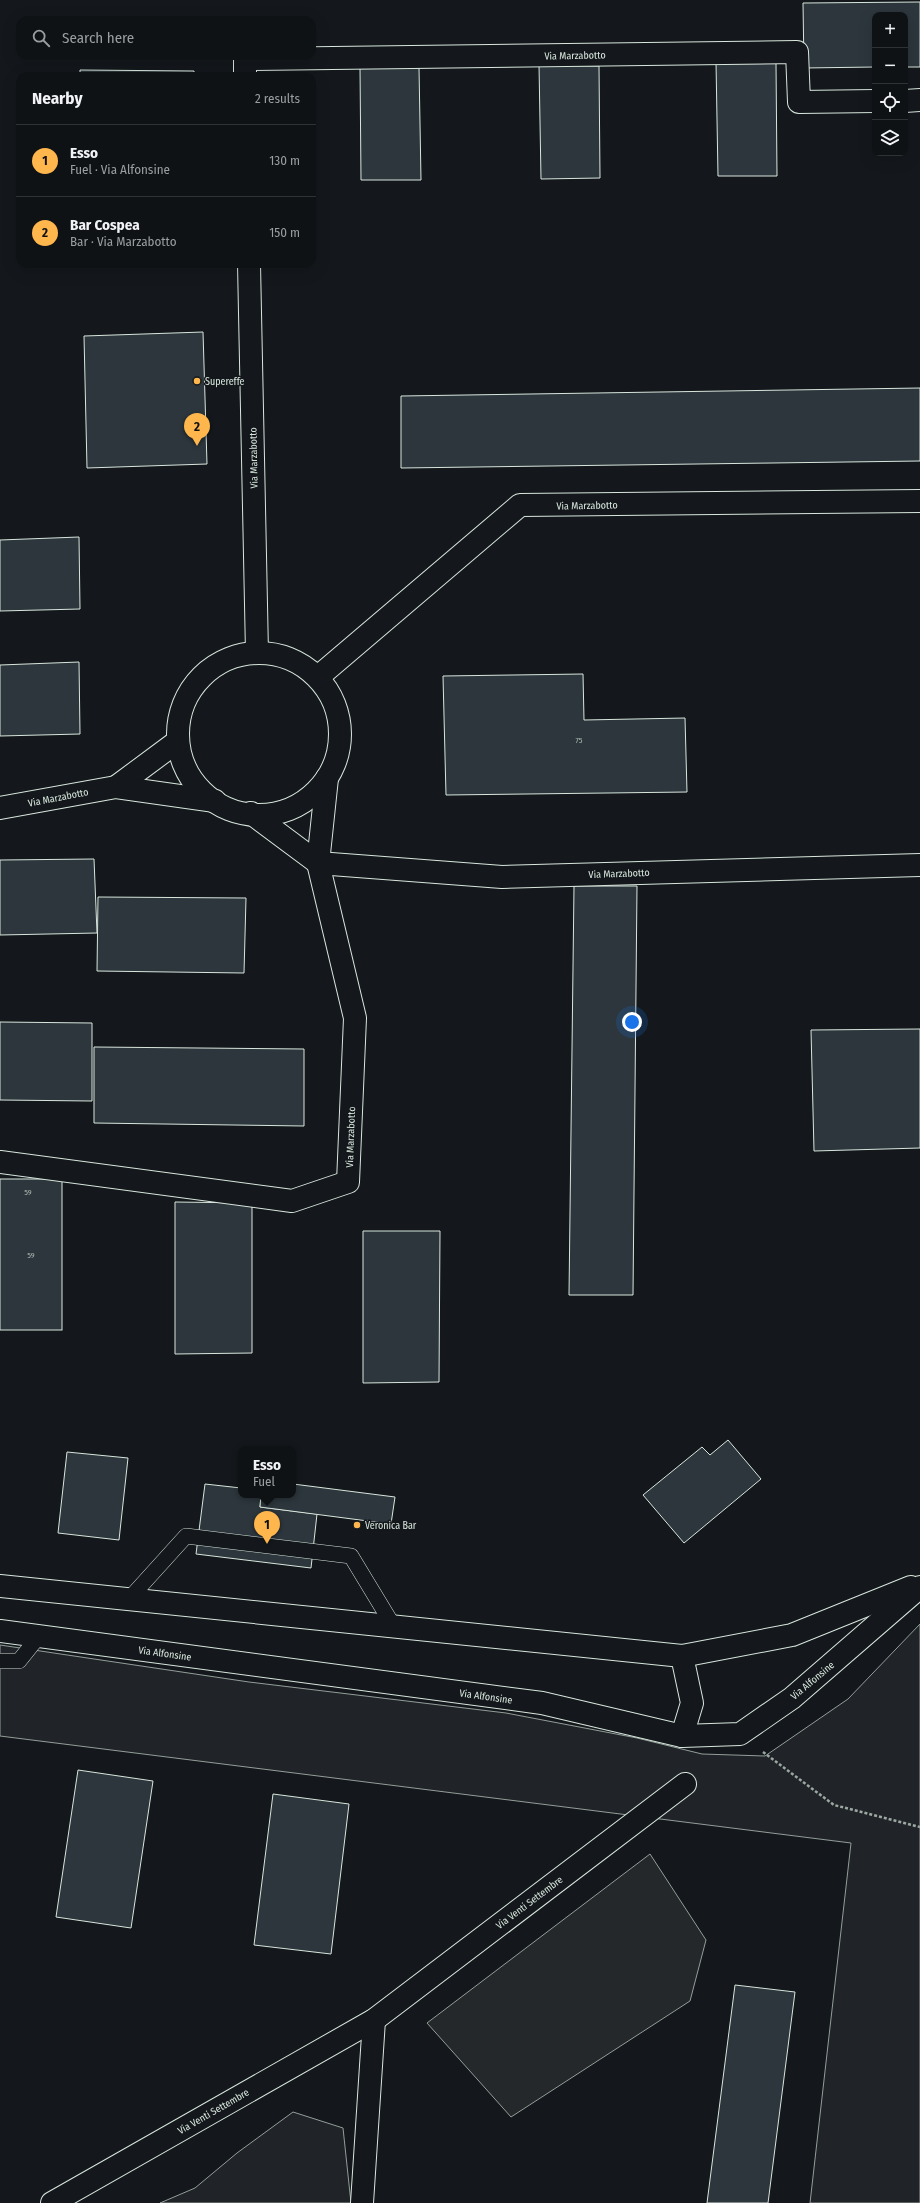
<!DOCTYPE html>
<meta charset="utf-8">
<style>
body{margin:0;font-family:"Fira Sans Condensed",sans-serif;background:#181b1e;color:#f1f3f6}
.controls{position:absolute;right:12px;top:12px;display:grid;overflow:hidden;border-radius:8px;box-shadow:0 4px 16px #0002}
.controls button{width:36px;height:36px;display:grid;place-items:center;padding:0;border:0;border-bottom:1px solid #2f3234;background:#0f1215;color:#f1f3f6;font:20px sans-serif}
.you{position:absolute;left:632px;top:1022px;width:14px;height:14px;margin:-10px;border:3px solid #fff;border-radius:50%;background:#1a73e8;box-shadow:0 0 0 6px #1a73e833}
.badge{display:grid;place-items:center;width:26px;height:26px;border-radius:50%;background:#ffb74d;color:#111;font-size:13px;font-weight:700}
.pin{position:absolute;translate:-50% -33px;filter:drop-shadow(0 1px 2px #0008)}
.pin::after{content:'';position:absolute;top:21px;width:14px;height:12px;background:inherit;clip-path:polygon(0 0,100% 0,50% 100%)}
.popup{position:absolute;left:238px;top:1446px;width:58px;height:52px;box-sizing:border-box;display:grid;place-content:center;border-radius:8px;background:#0f1215;filter:drop-shadow(0 1px 3px #0005);font-size:13px;white-space:nowrap;color:#9b9ea0}
.popup b{font-size:15px;color:#f1f3f6}
.popup::after{content:'';position:absolute;left:50%;top:100%;margin-left:-8px;border:8px solid transparent;border-top-color:#0f1215}
.list{margin:0;padding:0;list-style:none}
h2{display:flex;justify-content:space-between;align-items:center;height:52px;margin:0;padding:0 16px;font-size:17px}
h2 small{font-size:13px;font-weight:400;color:#9b9ea0}
.list li{display:grid;grid-template-columns:26px 1fr auto;gap:12px;align-items:center;box-sizing:border-box;height:72px;padding:0 16px;border-top:1px solid #2f3234}
.list b{display:block;font-size:15px;white-space:nowrap}
.list p{margin:0;font-size:13px;white-space:nowrap;color:#9b9ea0}
.list em{font-size:13px;font-style:normal;color:#9b9ea0}
.icon{flex:none;width:22px;height:22px;fill:none;stroke:currentColor;stroke-width:2;stroke-linecap:round;stroke-linejoin:round}
.map{position:relative;flex:none;width:920px;height:2203px;overflow:hidden}
.search{position:absolute;background:#0f1215;box-shadow:0 4px 16px #0002;left:16px;top:16px;width:300px;height:44px;display:flex;align-items:center;gap:10px;box-sizing:border-box;padding:0 14px;border-radius:12px;color:#9b9ea0;font-size:15px}
.panel{position:absolute;background:#0f1215;box-shadow:0 4px 16px #0002;left:16px;top:72px;width:300px;height:196px;border-radius:12px}
.map>svg:first-child{display:block}
.green{fill:#202428;stroke:#939e99}
.parking{fill:#24282b;stroke:#939e99}
.building{fill:#2c363c;stroke:#d8e6dc}
.lines{fill:none;stroke-linecap:round;stroke-linejoin:round}
.service-casing{stroke:#d8e6dc;stroke-width:16}
.minor-casing{stroke:#d8e6dc;stroke-width:24}
.primary-casing{stroke:#d8e6dc;stroke-width:24}
.path{stroke:#9da8a2;stroke-width:2.5;stroke-dasharray:3 2;stroke-linecap:butt}
.service{stroke:#14181c;stroke-width:15}
.minor{stroke:#14181c;stroke-width:22}
.primary{stroke:#14181c;stroke-width:22}
.poi-dot{fill:#ffb74d;stroke:#14181c;stroke-width:1.5}
.labels{text-anchor:middle;stroke-width:3;stroke-linejoin:round;paint-order:stroke}
.number-label{font-size:8px;fill:#adbab4}
.street-label{font-size:10px;fill:#d8e6dc;stroke:#14181c}
.poi-label{font-size:10px;fill:#d8e6dc;stroke:#14181c;text-anchor:start}
</style>
<div class="map">
<svg width="920" height="2203" viewBox="0 0 920 2203">
<rect width="100%" height="100%" fill="#14181c"/>
<!-- green -->
<g class="green">
<path d="M920,1624V2203H810L851,1843L0,1736V1645L249,1682L506,1713L637,1738L702,1754L765,1756L848,1699Z"/>
<path d="M293,2112L343,2128L351,2203H160L195,2188L237,2153Z"/>
</g>
<!-- parking -->
<path class="parking" d="M650,1854L706,1940L690,2001L511,2117L427,2023Z"/>
<!-- building -->
<g class="building">
<path d="M920,2V67H905V15H875V67L804,68L803,3Z"/>
<path d="M716,62L776,63L777,176H718Z"/>
<path d="M539,65L599,66L600,178L541,179Z"/>
<path d="M360,67L419,68L421,180H361Z"/>
<path d="M80,70L194,71V76H80Z"/>
<path d="M203,332L207,464L87,468L84,336Z"/>
<path d="M920,388V461L401,468V396Z"/>
<path d="M79,537L80,609L0,611V540Z"/>
<path d="M79,662L80,734L0,736V665Z"/>
<path d="M583,674L584,720L685,718L687,792L446,795L443,676Z"/>
<path d="M94,859L97,933L0,935V860Z"/>
<path d="M574,886H637L633,1295H569Z"/>
<path d="M98,897L246,898L244,973L97,971Z"/>
<path d="M0,1022L92,1023V1101L0,1100Z"/>
<path d="M920,1029V1148L814,1151L811,1030Z"/>
<path d="M94,1047L304,1049V1126L94,1123Z"/>
<rect x="0" y="1179" width="62" height="151"/>
<path d="M175,1202L252,1203V1353L175,1354Z"/>
<path d="M363,1231H440L439,1382L363,1383Z"/>
<path d="M728,1440L761,1479L684,1543L643,1495L702,1447L710,1455Z"/>
<path d="M67,1452L128,1458L119,1540L58,1533Z"/>
<path d="M205,1484L241,1488V1495H261L260,1507L317,1514L311,1568L196,1554Z"/>
<path d="M293,1484L395,1497L391,1524L260,1507L261,1495H293Z"/>
<path d="M78,1770L153,1781L131,1928L56,1917Z"/>
<path d="M273,1794L349,1804L331,1954L254,1945Z"/>
<path d="M735,1985L795,1992L768,2203H707Z"/>
</g>
<g class="lines">
<!-- service casing -->
<g class="service-casing">
<g id="service">
<path d="M129,1599L186,1536L351,1556L394,1627"/>
<path d="M0,1661H19L39,1636"/>
</g>
</g>
<!-- minor casing -->
<g class="minor-casing">
<g id="minor">
<path d="M245,76V59L797,52L799,102L875,101"/>
<path d="M905,101L920,100"/>
<path d="M249,264L257,653"/>
<circle cx="259" cy="734" r="81"/>
<path d="M318,677L520,505L920,501"/>
<path d="M116,787L178,741"/>
<path d="M0,808L116,787L215,801"/>
<path d="M251,813L318,863L502,877L920,865"/>
<path d="M0,1162L292,1201L348,1182L355,1018L318,863L327,778"/>
<path d="M682,1656L692,1703L682,1736"/>
<path d="M52,2203L374,2020L685,1784"/>
<path d="M362,2203L374,2020"/>
</g>
</g>
<!-- primary casing -->
<g class="primary-casing">
<g id="primary">
<path d="M0,1586L682,1656L792,1635L911,1587"/>
<path d="M0,1631L542,1703L682,1736L740,1734L792,1698L920,1587"/>
</g>
</g>
<!-- path -->
<path class="path" d="M763,1752L834,1805L920,1827"/>
<!-- service -->
<use href="#service" class="service"/>
<!-- minor -->
<use href="#minor" class="minor"/>
<!-- primary -->
<use href="#primary" class="primary"/>
</g>
<!-- markers -->
<g class="poi-dot">
<circle cx="197" cy="381" r="4"/>
<circle cx="357" cy="1525" r="4"/>
</g>
<g class="labels">
<!-- number labels -->
<g class="number-label">
<text x="579" y="743">75</text>
<text x="28" y="1195">59</text>
<text x="31" y="1258">59</text>
</g>
<!-- street labels -->
<g class="street-label">
<text transform="translate(575 55) rotate(-1)" y="4">Via Marzabotto</text>
<text transform="translate(253 458) rotate(-91)" y="4">Via Marzabotto</text>
<text transform="translate(587 505) rotate(-1)" y="4">Via Marzabotto</text>
<text transform="translate(58 797) rotate(-11)" y="4">Via Marzabotto</text>
<text transform="translate(619 873) rotate(-2)" y="4">Via Marzabotto</text>
<text transform="translate(350 1137) rotate(-88)" y="4">Via Marzabotto</text>
<text transform="translate(165 1653) rotate(8)" y="4">Via Alfonsine</text>
<text transform="translate(812 1680) rotate(-40)" y="4">Via Alfonsine</text>
<text transform="translate(486 1696) rotate(8)" y="4">Via Alfonsine</text>
<text transform="translate(529 1902) rotate(-37)" y="4">Via Venti Settembre</text>
<text transform="translate(213 2111) rotate(-30)" y="4">Via Venti Settembre</text>
</g>
<!-- poi labels -->
<g class="poi-label">
<text x="205" y="385">Supereffe</text>
<text x="365" y="1529">Veronica Bar</text>
</g>
</g>
</svg>
<div class="controls">
<button>+</button>
<button>−</button>
<button><svg class="icon" aria-label="locate" viewBox="0 0 24 24"><circle cx="12" cy="12" r="6"/><path d="M12 2v4M12 18v4M2 12h4M18 12h4"/></svg></button>
<button><svg class="icon" aria-label="layers" viewBox="0 0 24 24"><path d="M12 4l9 5-9 5-9-5zM3 14l9 5 9-5"/></svg></button>
</div>
<div class="you"></div>
<div class="pin badge" style="left:267px;top:1544px">1</div>
<div class="popup"><b>Esso</b>Fuel</div>
<div class="pin badge" style="left:197px;top:446px">2</div>
<div class="search"><svg class="icon" aria-label="search" viewBox="0 0 24 24"><circle cx="10" cy="10" r="6"/><path d="M15 15l6 6"/></svg>Search here</div>
<section class="panel">
<h2>Nearby<small>2 results</small></h2>
<ul class="list">
<li><span class="badge">1</span><div><b>Esso</b><p>Fuel · Via Alfonsine</p></div><em>130 m</em></li>
<li><span class="badge">2</span><div><b>Bar Cospea</b><p>Bar · Via Marzabotto</p></div><em>150 m</em></li>
</ul>
</section>
</div>
